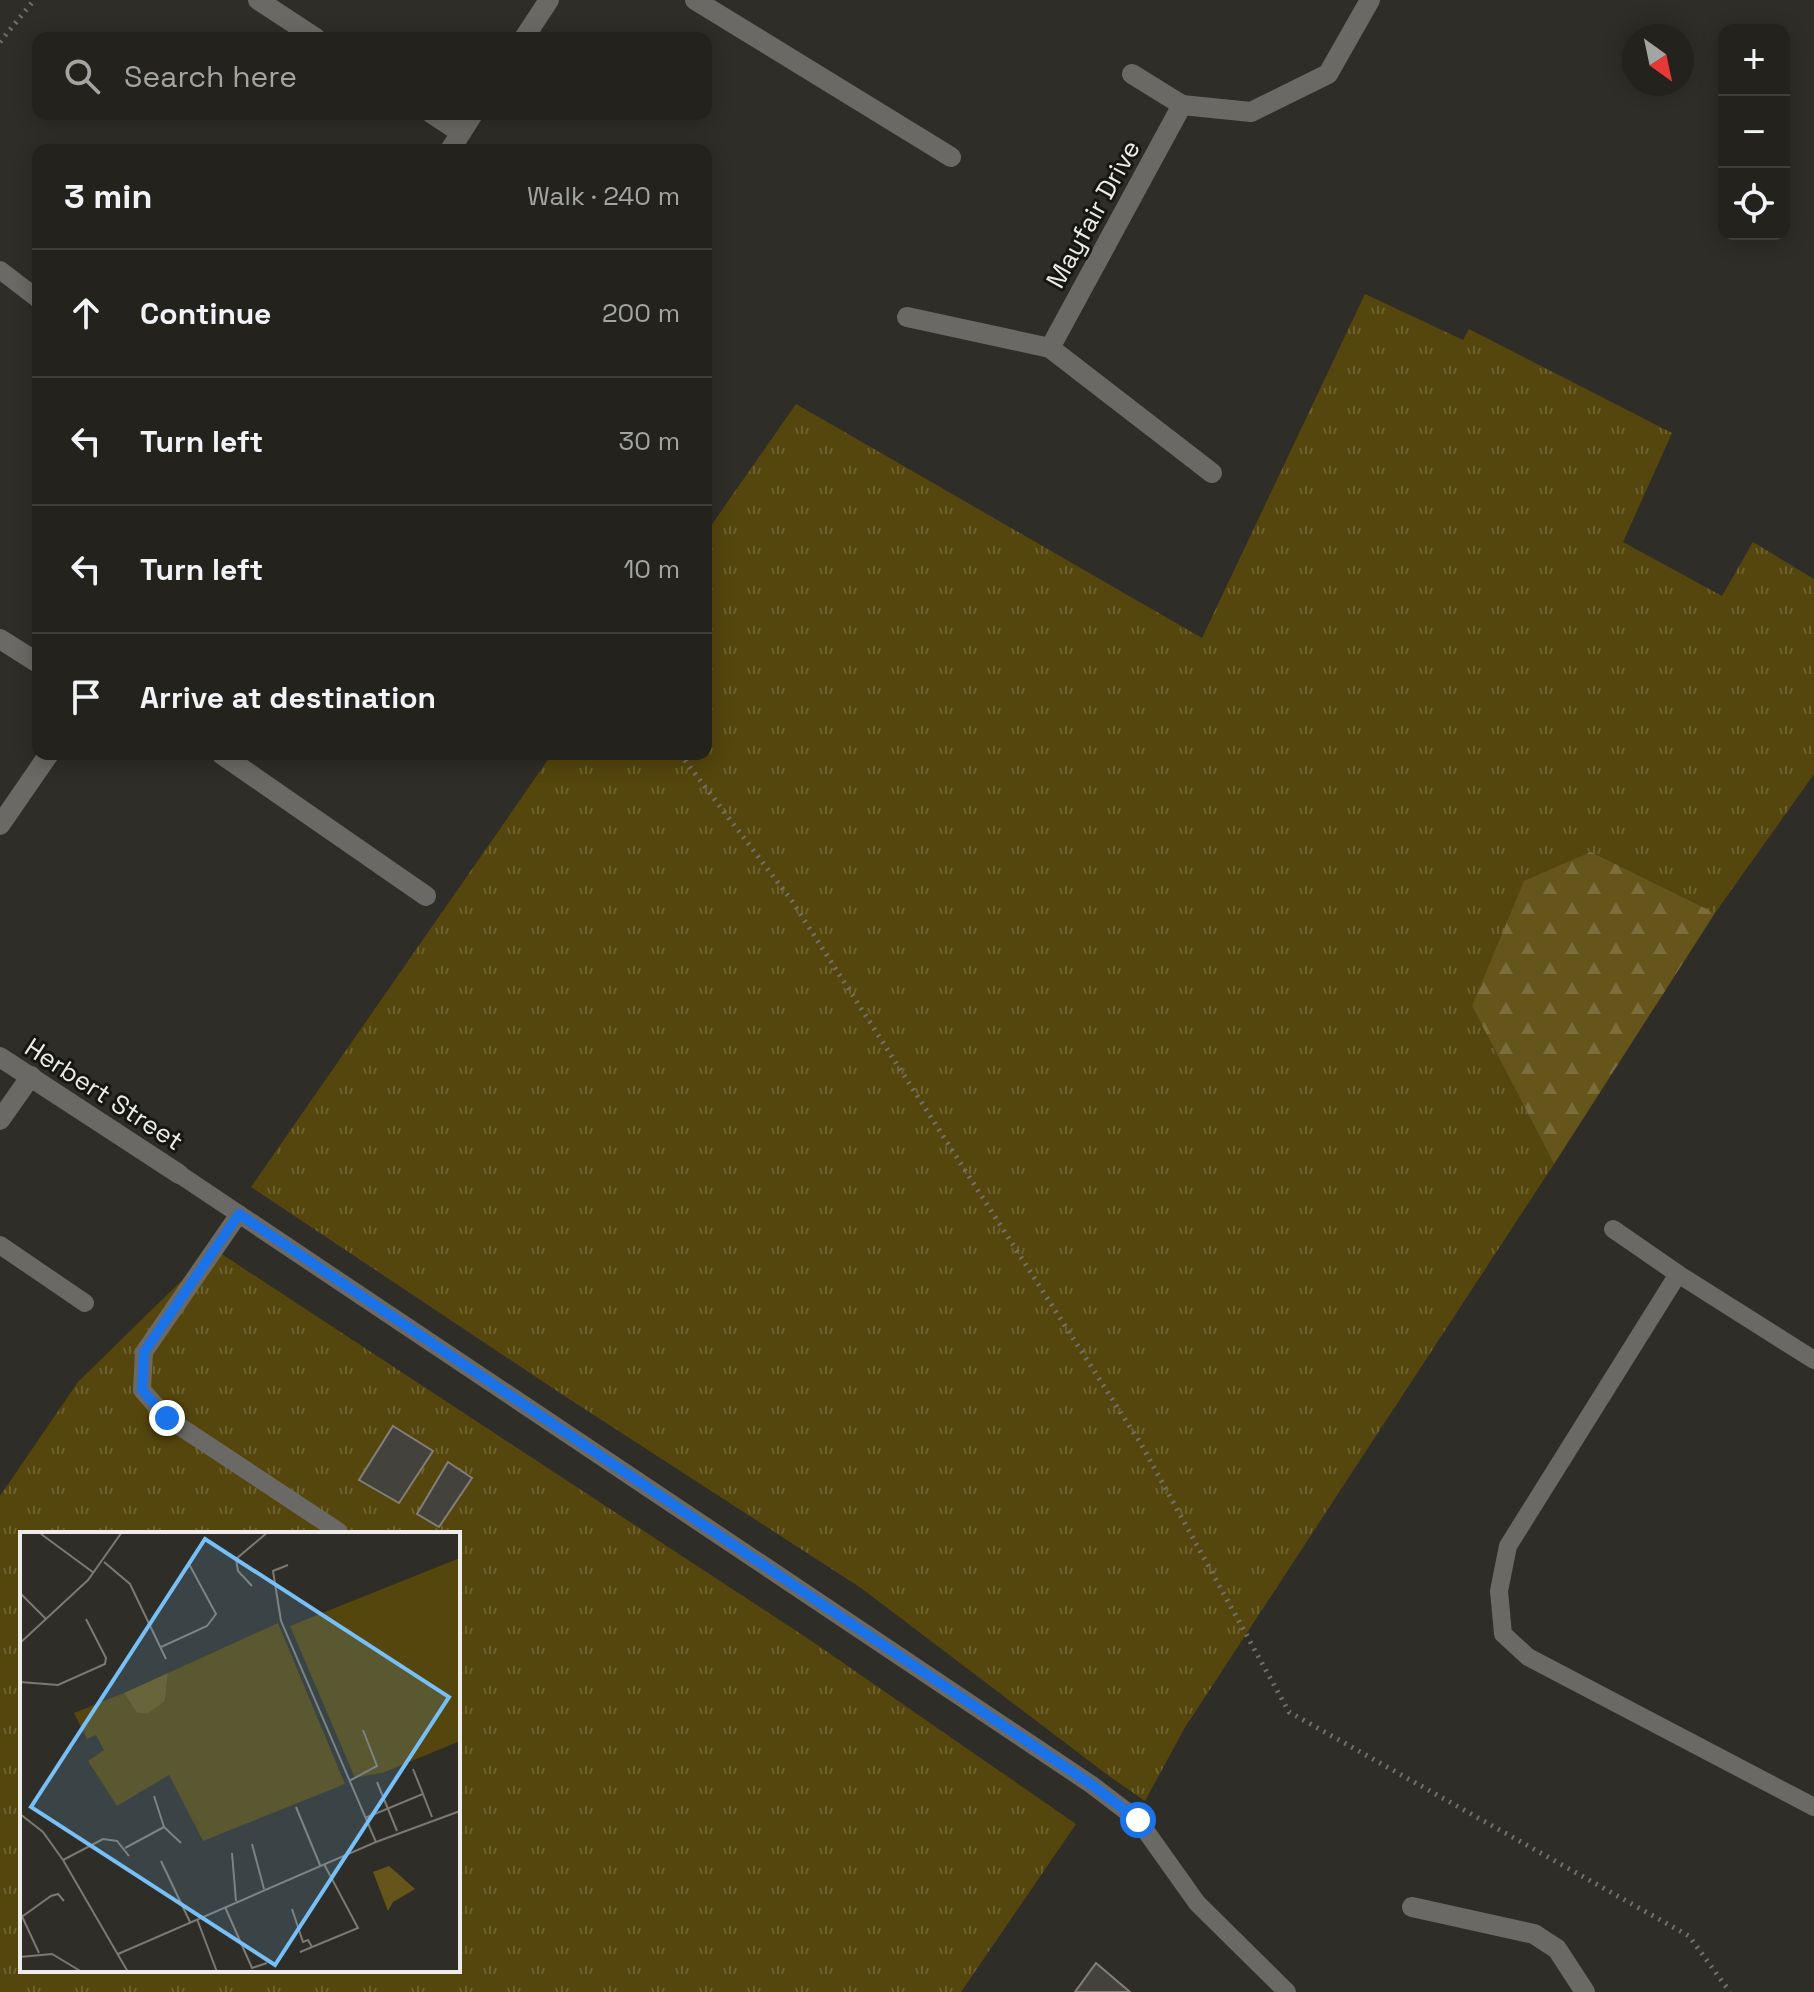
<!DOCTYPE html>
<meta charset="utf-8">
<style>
body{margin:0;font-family:"Space Grotesk",sans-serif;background:#2f2f2a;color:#f1f3f6}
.controls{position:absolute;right:24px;top:24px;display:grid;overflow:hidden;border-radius:16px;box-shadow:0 4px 20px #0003}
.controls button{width:72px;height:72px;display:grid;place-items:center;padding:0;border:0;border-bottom:2px solid #403f3b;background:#23221d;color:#f1f3f6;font:40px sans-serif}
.compass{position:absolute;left:1622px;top:24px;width:72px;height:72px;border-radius:50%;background:#23221d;box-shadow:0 4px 20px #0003;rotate:147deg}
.stop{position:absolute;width:24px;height:24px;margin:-18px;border:6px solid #1a73e8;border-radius:50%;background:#fff}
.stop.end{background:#1a73e8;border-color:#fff;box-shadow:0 2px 8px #0008}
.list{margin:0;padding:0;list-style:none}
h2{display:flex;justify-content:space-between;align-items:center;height:104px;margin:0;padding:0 32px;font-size:34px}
h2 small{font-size:26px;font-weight:400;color:#a3a4a4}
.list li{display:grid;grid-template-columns:52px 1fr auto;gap:24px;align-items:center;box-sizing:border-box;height:128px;padding:0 32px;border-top:2px solid #403f3b}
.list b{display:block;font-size:30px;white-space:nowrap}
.list em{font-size:26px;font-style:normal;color:#a3a4a4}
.icon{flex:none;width:44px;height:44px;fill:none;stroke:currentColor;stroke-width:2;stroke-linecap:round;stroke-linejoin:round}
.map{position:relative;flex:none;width:1814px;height:1992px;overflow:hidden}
.search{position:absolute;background:#23221d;box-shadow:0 4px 20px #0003;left:32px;top:32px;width:680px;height:88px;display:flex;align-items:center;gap:20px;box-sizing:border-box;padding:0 28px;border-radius:16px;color:#a3a4a4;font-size:30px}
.panel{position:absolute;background:#23221d;box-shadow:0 4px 20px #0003;left:32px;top:144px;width:680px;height:616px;border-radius:16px}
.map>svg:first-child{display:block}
.grass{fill:url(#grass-tufts);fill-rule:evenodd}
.forest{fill:url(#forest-firs)}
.building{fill:#44423c;stroke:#817f78;stroke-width:2}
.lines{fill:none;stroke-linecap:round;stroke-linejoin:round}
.path{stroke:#71706b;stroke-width:5;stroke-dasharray:2 6;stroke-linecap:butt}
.service{stroke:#6a6966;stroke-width:18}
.minor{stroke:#6a6966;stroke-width:20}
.route{stroke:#1a73e8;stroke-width:10}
.labels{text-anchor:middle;stroke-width:6;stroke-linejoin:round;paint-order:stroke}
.street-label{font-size:26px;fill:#edece8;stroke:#161613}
.inset-road{fill:none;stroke:#7b7974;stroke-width:2}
.view{fill:#76c0f7;fill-opacity:0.15;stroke:#76c0f7;stroke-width:4}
.inset-edge{fill:none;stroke:#edece8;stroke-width:4}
</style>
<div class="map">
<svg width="1814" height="1992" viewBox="0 0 1814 1992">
<defs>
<pattern id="grass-tufts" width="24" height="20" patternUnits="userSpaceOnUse" patternTransform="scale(2)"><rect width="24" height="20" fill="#55460d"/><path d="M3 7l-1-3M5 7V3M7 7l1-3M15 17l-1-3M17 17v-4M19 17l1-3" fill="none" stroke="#6e6130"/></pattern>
<pattern id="forest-firs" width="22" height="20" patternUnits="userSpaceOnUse" patternTransform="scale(2)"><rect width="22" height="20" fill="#66551b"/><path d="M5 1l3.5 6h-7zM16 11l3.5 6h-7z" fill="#7c6e3c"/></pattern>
</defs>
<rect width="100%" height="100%" fill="#2f2d27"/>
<!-- grass -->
<g class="grass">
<path d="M1365,294L1463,340L1469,329L1672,433L1623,542L1722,596L1753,542L1814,579V774L1715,913L1591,852L1472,1006L1554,1164L1184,1729L1145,1801L1109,1776L861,1588L560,1393L251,1187L552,754H706V533L796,404L1202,638Z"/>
<path d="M214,1249L813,1642L1076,1824L961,1992H0V1496L78,1382ZM22,1534H458V1970H22Z"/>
</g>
<!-- forest -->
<path class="forest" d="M1591,852L1715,913L1554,1164L1472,1006L1524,881Z"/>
<!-- building -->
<g class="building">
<path d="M393,1426L433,1451L399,1503L359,1480Z"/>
<path d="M448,1462L472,1478L439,1527L417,1514Z"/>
<path d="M1096,1963L1130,1992H1075Z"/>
</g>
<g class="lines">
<!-- path -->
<g class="path">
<path d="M0,42L34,0"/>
<path d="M680,754L792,901L1141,1444L1289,1712L1689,1936L1730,1992"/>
</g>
<!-- service -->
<g class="service">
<path d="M0,270L38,299"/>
<path d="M179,1174L1092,1785L1138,1820L1197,1903L1287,1992"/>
<path d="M239,1214L144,1352L142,1390L167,1418L338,1531"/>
<path d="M1613,1229L1678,1274L1814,1360"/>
<path d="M0,1245L85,1303"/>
<path d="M1678,1274L1508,1546L1499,1591L1503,1634L1528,1657L1814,1807"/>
</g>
<!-- minor -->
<g class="minor">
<path d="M258,0L316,38"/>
<path d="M695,0L951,157"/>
<path d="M524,38L549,0"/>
<path d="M1132,74L1182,105L1251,112L1328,74L1370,0"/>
<path d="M432,114L461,133"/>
<path d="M450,150L473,114"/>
<path d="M907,317L1050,348L1212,473"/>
<path d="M1050,348L1182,105"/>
<path d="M0,639L38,663"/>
<path d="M221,754L426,896"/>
<path d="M0,825L49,754"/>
<path d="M0,1057L179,1174"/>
<path d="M0,1120L31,1076"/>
<path d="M1412,1907L1534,1934L1557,1949L1585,1992"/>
</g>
</g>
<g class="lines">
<!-- route -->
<path class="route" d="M167,1418L142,1390L144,1352L239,1214L1092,1785L1138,1820"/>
</g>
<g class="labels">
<!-- street labels -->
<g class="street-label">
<text transform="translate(1093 214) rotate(-61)" y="9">Mayfair Drive</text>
<text transform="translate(104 1094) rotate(33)" y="9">Herbert Street</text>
</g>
</g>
<!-- overview -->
<g transform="translate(20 1532)">
<rect width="440" height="440" fill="#2f2d27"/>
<path d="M440,26V209L365,240L335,246L270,94ZM258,91L325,252L183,309L149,243L97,274L68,229L84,218L76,203L67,207L54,181L104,161L116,180L145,169L148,141Z" fill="#55460d"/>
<path d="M148,141L145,169L127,182L116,180L104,161ZM369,334L395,357L373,370L368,379L353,340Z" fill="#66551b"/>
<path class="inset-road" d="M21,2L74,41M84,30L110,52L146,127M232,54L218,39L216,27L248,0M0,61L26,87M0,111L68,48L102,0M141,115L187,94L196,82L169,32L184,7M0,150L38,153L85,132L86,126L66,87M329,249L357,234L343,198M357,250L377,299M403,262L412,285M134,264L144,295L161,311M276,275L300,333M0,282L23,300L43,328L108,440M345,286L403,262L393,237M356,310L440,279M232,312L244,357M105,316L144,295M212,321L216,369M43,328L83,307L97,309L109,324M141,329L170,390M205,375L232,436L247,431M272,377L283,410L288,408L292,415M0,380L19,421M3,384L31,364L38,362L44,369M177,387L197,440M280,420L338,396L304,332M98,422L356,310L261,89L253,39L268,33M0,425L32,422L62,440"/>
<path class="view" d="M185,7L429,165L255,433L11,275Z"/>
<rect width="440" height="440" class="inset-edge"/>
</g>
</svg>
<div class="controls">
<button>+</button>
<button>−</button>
<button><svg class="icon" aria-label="locate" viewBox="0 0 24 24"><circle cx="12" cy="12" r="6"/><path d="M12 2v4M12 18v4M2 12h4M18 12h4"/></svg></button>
</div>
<svg class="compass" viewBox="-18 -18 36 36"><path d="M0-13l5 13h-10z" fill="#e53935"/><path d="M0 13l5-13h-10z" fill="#a3a4a4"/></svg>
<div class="stop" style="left:1138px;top:1820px"></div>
<div class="stop end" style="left:167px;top:1418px"></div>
<div class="search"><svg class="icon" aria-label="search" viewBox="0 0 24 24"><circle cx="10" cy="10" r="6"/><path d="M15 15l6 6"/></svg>Search here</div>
<section class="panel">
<h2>3 min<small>Walk · 240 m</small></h2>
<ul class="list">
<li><svg class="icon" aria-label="ahead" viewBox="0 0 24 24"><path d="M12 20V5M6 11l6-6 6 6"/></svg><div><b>Continue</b></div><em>200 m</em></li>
<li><svg class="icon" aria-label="left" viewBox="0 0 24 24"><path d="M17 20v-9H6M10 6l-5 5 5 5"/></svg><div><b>Turn left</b></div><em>30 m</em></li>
<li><svg class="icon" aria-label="left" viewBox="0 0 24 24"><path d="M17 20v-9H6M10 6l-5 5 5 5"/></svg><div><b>Turn left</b></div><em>10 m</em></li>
<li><svg class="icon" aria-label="arrive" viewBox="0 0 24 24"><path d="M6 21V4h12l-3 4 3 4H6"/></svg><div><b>Arrive at destination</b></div></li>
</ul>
</section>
</div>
